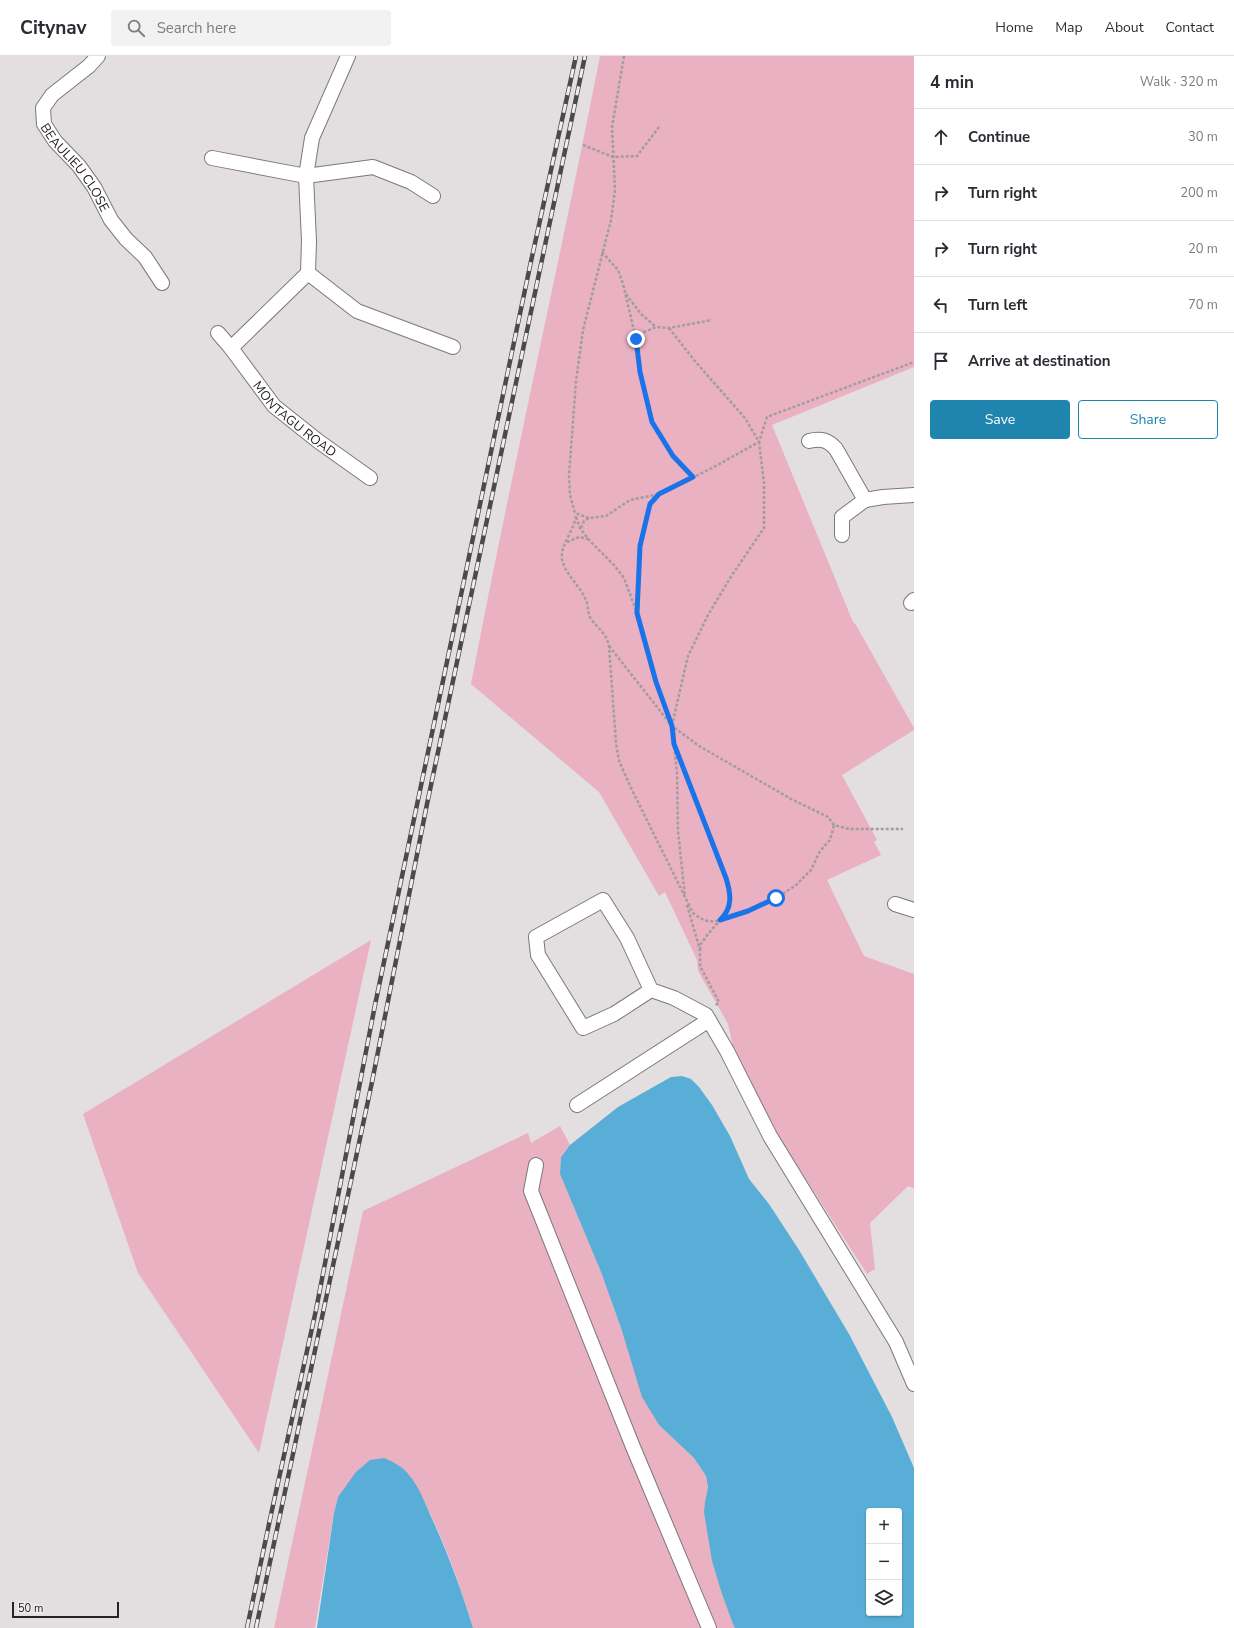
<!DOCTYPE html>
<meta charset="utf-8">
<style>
body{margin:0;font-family:"Nunito Sans",sans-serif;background:#f2f2f3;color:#2b2b33}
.controls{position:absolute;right:12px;bottom:12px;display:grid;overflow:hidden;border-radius:4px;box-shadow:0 1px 3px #0004}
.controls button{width:36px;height:36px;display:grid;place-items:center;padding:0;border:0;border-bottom:1px solid #e1e1e2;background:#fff;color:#2b2b33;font:20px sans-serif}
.scale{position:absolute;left:12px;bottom:10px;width:107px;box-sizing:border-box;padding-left:4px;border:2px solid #252324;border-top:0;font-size:11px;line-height:14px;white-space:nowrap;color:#252324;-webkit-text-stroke:3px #f0ebed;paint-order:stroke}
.stop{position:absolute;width:12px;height:12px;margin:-9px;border:3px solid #1a73e8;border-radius:50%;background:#fff}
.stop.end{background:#1a73e8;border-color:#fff;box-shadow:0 1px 4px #0008}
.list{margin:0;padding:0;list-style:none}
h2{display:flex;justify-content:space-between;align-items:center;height:52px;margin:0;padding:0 16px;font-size:17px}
h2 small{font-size:13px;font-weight:400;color:#7c7c81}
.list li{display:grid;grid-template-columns:26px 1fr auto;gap:12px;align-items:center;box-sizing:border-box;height:56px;padding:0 16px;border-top:1px solid #e1e1e2}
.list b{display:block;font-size:15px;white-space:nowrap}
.list em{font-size:13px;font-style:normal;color:#7c7c81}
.actions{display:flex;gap:8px;padding:12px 16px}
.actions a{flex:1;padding:9px 0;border:1px solid #1f85ae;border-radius:4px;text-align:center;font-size:14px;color:#1f85ae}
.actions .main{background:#1f85ae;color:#fff}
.icon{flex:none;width:22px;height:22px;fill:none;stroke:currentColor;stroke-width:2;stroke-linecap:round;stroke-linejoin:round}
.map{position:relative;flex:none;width:914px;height:1572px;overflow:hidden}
header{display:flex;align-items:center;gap:24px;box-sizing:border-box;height:56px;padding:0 20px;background:#fff;border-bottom:1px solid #e1e1e2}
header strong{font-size:19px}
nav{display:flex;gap:22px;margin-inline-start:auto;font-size:14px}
.search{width:280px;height:36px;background:#f2f2f3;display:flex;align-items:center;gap:10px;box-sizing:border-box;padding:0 14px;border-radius:4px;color:#7c7c81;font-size:15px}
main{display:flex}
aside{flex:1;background:#fff}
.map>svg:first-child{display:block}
.green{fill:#eab1c2}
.water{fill:#58aed6;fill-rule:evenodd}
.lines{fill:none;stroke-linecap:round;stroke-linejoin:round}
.minor-casing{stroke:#7d7879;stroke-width:16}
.path{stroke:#a19d9e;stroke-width:2.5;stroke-dasharray:3 2;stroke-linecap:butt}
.minor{stroke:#fff;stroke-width:14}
.rail-casing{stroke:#4b494a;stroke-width:4.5}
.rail{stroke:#f0ebed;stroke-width:3;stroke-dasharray:9;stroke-linecap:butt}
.route{stroke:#1a73e8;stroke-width:5}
.labels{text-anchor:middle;stroke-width:3;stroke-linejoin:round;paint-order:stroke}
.street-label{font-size:13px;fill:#252324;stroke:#f0ebed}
</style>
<header>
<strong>Citynav</strong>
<div class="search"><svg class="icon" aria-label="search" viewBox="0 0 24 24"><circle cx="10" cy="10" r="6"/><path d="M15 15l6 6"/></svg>Search here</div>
<nav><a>Home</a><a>Map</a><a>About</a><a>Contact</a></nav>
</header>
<main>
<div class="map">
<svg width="914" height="1572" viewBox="0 0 914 1572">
<rect width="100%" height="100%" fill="#e3dedf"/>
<!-- green -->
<g class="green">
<path d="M600,0H914V311L772,369L853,566L856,569L914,672V674L842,719L877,784L874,786L881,799L827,824L864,900L914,918V1132L908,1130L870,1167L875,1213L867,1218L780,1083L734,995L728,968L698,915L697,904L665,836L659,840L599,736L471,628C511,418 559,210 600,0Z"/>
<path d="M371,884L259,1397L138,1217L83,1058Z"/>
<path d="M560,1070L570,1089L561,1101L560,1118L601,1216L622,1275L659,1369L694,1402L706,1420L708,1431L705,1446L722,1538L735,1572H473C457,1519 438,1466 409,1419L338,1441L334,1457L315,1572H274L363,1155L528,1077L531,1087Z"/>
</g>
<!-- water -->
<g class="water">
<path d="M682,1020L691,1023L699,1031L712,1049L730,1080L749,1123L769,1148L799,1194L849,1278L892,1361L914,1412V1572H735L733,1568L722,1538L712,1505L704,1456L705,1446L708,1431L706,1420L694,1402L659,1369L642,1341L622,1275L601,1216L560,1118L561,1101L570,1089L618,1051L671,1021ZM869,1455H899V1557H869Z"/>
<path d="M384,1402C393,1406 402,1410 409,1419C420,1432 426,1450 433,1465C449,1500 462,1536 473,1572H317L334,1457L338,1441L356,1416L370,1404Z"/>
</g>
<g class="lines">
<!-- minor casing -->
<g class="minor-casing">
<g id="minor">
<path id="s1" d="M98,0L89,10L52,39L43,52L44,68L55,85L79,110L94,131L111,164L126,183L145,201L162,227"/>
<path d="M212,102L306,120L373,111L411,126L433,140"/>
<path d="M308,217L357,255L453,291"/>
<path id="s2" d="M218,277L231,292L274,350L318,385L370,422"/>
<path d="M231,292L308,217L309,185L306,120L312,82L348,0"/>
<path d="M809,385C821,382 828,384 836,393L865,444L842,461V479"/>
<path d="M865,444L883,441L914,439"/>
<path d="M911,547L914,544"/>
<path d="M895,848L914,854"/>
<path d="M651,934L614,958L583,972L538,899L536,881L603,844L627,882L651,934L674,942L706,959L727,995L770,1080L896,1286L914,1328"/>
<path d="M577,1049L709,964"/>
<path d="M536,1109L531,1135L633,1391L709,1572"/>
</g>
</g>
<!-- path -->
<g class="path">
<path d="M624,0L612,71L615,134L611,164L583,274L576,325L569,419L570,439L575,457L589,462L606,460L630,444L659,438L712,412L759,386L767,361L914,306"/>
<path d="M583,89L613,101L637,100L659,71"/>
<path d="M602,196L618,214L623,228L636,283L640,316L652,366L673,400L693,421"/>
<path d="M626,238L641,258L656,271"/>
<path d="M669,272L694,304L745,362L759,386L764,427V472L732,519L708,559L688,600L672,669"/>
<path d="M636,283L644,276L656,271L669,272L712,264"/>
<path d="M576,460C574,475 560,489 562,503C565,518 579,529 585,542C589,549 587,557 591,563C599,574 606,576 609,590L616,687L619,705L632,734L693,857C713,874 733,864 730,837C730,832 728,827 726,822L674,688"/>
<path d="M576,461L580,472L589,484L614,509L624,522L637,557L656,626L672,670L677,717L678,775L685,841"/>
<path d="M581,472L584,465L589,462"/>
<path d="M567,486L579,481L588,483"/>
<path d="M637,555L639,490L650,448L658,438"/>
<path d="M609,590L672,670L699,690L791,743L828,761L834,769L849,773H903"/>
<path d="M687,849L700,894V910L719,946L715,950"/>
<path d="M700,894L701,888L708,878L720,864L748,855L776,842L795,830L811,814L820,795L830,784L834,769"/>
</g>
<!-- minor -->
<use href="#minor" class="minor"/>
<!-- rail casing -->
<g class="rail-casing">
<g id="rail">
<path d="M247,1572L272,1454L316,1254L375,949L530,210L576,0"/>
<path d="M256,1572L372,1026L427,748L585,0"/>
</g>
</g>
<!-- rail -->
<use href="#rail" class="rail"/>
</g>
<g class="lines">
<!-- route -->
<path class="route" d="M636,283L640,316L652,366L673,400L693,421L659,438L650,448L640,490L637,557L656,626L672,670L674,688L726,822C731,838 733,852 720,864L748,855L776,842"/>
</g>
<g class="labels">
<!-- street labels -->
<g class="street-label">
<text dy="5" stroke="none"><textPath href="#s1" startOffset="146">BEAULIEU CLOSE</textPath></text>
<text dy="5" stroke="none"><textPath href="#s2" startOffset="116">MONTAGU ROAD</textPath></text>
</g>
</g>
</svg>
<div class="controls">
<button>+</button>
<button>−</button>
<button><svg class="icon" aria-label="layers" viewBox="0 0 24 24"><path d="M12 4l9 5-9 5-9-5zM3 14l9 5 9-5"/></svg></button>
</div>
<div class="scale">50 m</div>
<div class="stop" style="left:776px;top:842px"></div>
<div class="stop end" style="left:636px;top:283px"></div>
</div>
<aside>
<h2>4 min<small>Walk · 320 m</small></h2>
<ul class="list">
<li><svg class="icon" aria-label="ahead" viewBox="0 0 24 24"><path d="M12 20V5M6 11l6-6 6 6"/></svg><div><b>Continue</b></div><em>30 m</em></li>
<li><svg class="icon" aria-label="right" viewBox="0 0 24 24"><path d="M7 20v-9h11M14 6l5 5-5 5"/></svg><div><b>Turn right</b></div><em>200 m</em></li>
<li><svg class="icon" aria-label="right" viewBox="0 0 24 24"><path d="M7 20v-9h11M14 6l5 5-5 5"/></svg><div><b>Turn right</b></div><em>20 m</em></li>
<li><svg class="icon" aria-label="left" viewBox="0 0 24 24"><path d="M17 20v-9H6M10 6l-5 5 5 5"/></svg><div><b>Turn left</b></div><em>70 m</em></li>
<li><svg class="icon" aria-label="arrive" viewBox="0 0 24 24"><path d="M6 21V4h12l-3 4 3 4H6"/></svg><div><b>Arrive at destination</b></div></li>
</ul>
<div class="actions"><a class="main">Save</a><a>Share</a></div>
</aside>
</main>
